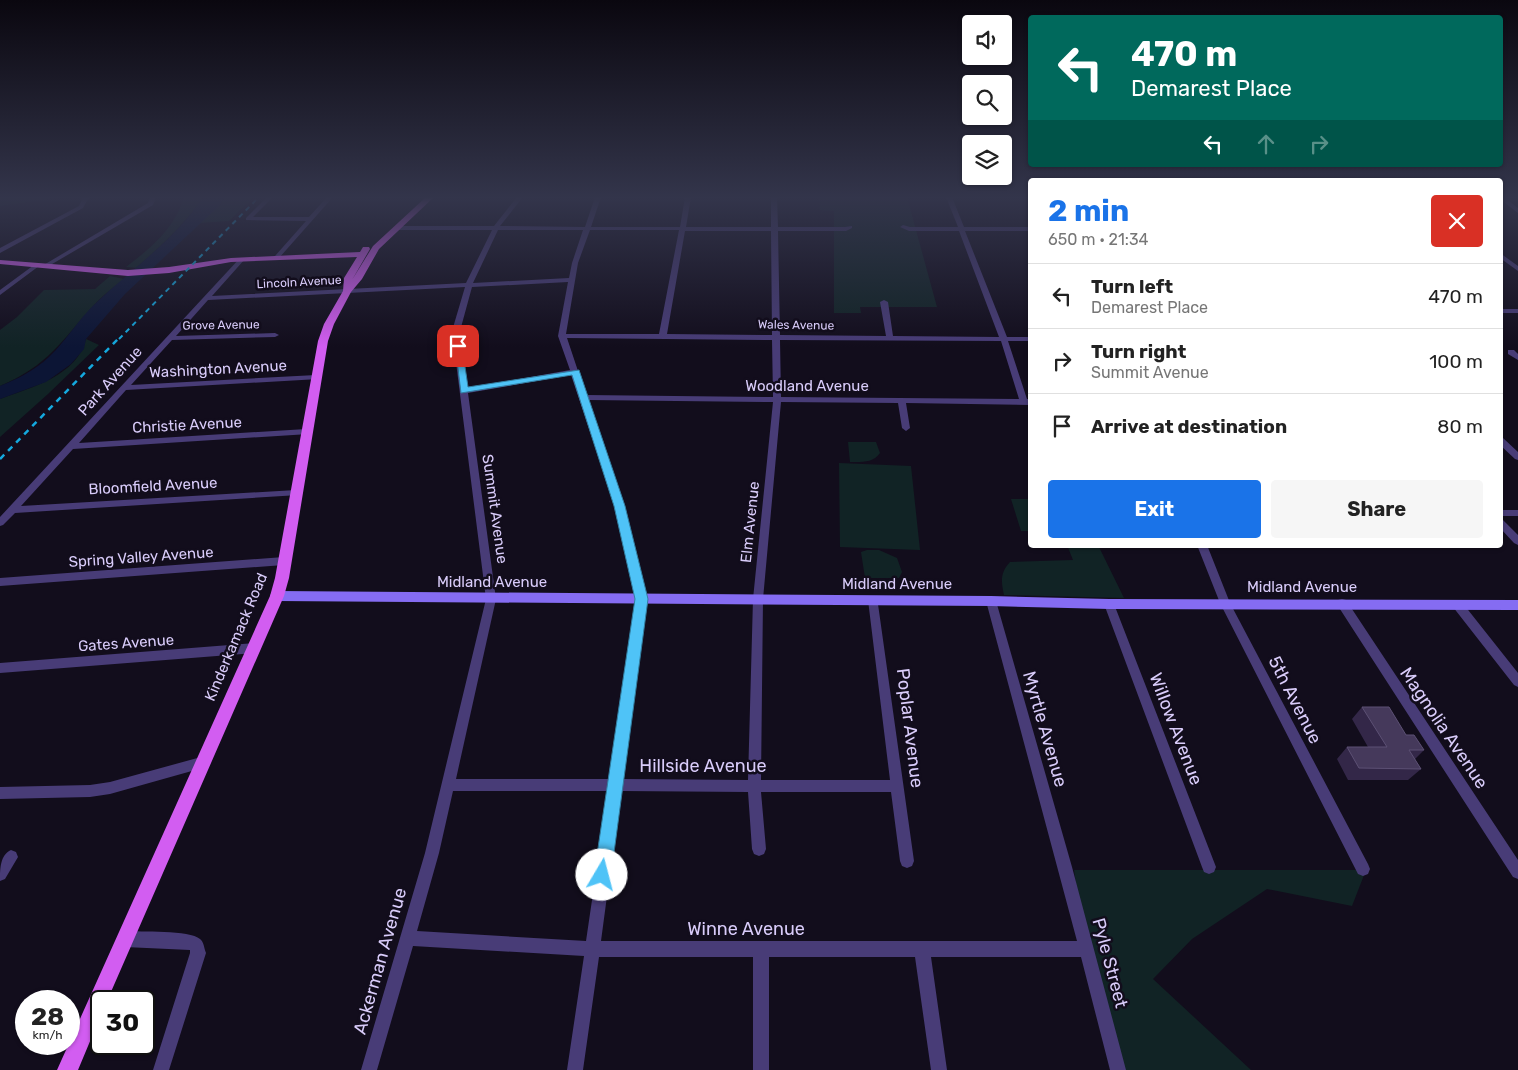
<!DOCTYPE html>
<meta charset="utf-8">
<style>
body{margin:0;font-family:Rubik,sans-serif;background:#f6f6f6;color:#222;height:100vh;display:flex;flex-direction:column;font-size:19px;white-space:nowrap}
*{box-sizing:border-box;margin:0}
p{font-size:16px;color:#767676}
.icon{flex:none;width:28px;height:28px;fill:none;stroke:currentColor;stroke-width:2;stroke-linecap:round;stroke-linejoin:round}
.map{position:relative;flex:1;overflow:hidden}
.panel{position:absolute;left:1028px;top:178px;width:475px;height:370px;display:flex;flex-direction:column;background:#fff;border-radius:5px;box-shadow:0 1px 4px #0004}
.panel>*{flex:none}
.top-card{position:absolute;left:1028px;top:15px;width:475px;height:152px;border-radius:5px;box-shadow:0 1px 4px #0004;background:#00695c;color:#fff;overflow:hidden}
.buttons{position:absolute;left:962px;top:15px;display:grid;gap:10px}
.buttons a{display:grid;place-items:center;width:50px;height:50px;border-radius:5px;background:#fff;box-shadow:0 1px 4px #0004;font-size:25px}
.speed{position:absolute;left:15px;top:990px;display:flex;gap:10px;font-size:25px;font-weight:700;text-align:center}
.speed>*{display:grid;place-content:center;width:65px;height:65px;border-radius:50%;background:#fff;box-shadow:0 1px 4px #0004;line-height:1}
.speed small{font-size:12px;font-weight:400}
.speed .limit{border:2px solid #111;border-radius:8px;background:#fff;color:#111}
.pin{position:absolute;display:grid;place-items:center;width:42px;height:42px;color:#fff;margin:-21px;border-radius:10px;box-shadow:0 2px 8px #0006}
.me{position:absolute;width:55px;margin:-28px;rotate:8deg;stroke-linejoin:round;filter:drop-shadow(0 0 4px #0008)}
.turn{display:flex;align-items:center;gap:18px;height:105px;padding:0 20px;font-size:22px}
.turn .icon{width:65px;height:65px;stroke-width:2.5}
.turn b{display:block;font-size:35px;line-height:42px}
.lanes{display:flex;align-items:center;height:48px;padding:0 20px;background:#0003;justify-content:center;gap:25px;direction:ltr}
.lanes .off{opacity:.35}
.round{display:grid;place-items:center;flex:none;width:52px;height:52px;border-radius:5px;background:#f6f6f6}
.head{display:flex;align-items:center;justify-content:space-between;height:85px;padding:0 20px}
h1{font-size:30px;font-weight:700;line-height:38px;color:#1a73e8}
.action{display:flex;gap:10px;margin-top:auto;padding:10px 20px}
.action a{flex:1;height:58px;border-radius:5px;background:#1a73e8;color:#fff;font-size:20px;font-weight:700;line-height:58px;text-align:center}
.action a+a{background:#f6f6f6;color:#222}
ul{padding:0;list-style:none}
li{display:flex;align-items:center;gap:15px;height:65px;padding:0 20px;border-top:1px solid #e0e0e0}
li div{flex:1}
li b{display:block;font-size:19px}
li em{font-style:normal}
.map>svg:first-child{display:block}
.green{fill:#112325}
.water{fill:#0c1535}
.lines{fill:none;stroke-linecap:round;stroke-linejoin:round}
.street{fill:#483c77;fill-rule:evenodd}
.secondary{fill:#856cf2;fill-rule:evenodd}
.primary{fill:#d25df1;fill-rule:evenodd}
.rail-far1{stroke:#14a9df;stroke-width:2;stroke-dasharray:5 4.5;stroke-linecap:butt}
.rail{stroke:#14a9df;stroke-width:2.5;stroke-dasharray:6 5.5;stroke-linecap:butt}
.wall{fill:#332748}
.building{fill:#45395b;stroke:#5c5074}
.route{fill:#4fc3f7;stroke:#337fa1}
.labels{text-anchor:middle;dominant-baseline:central;stroke-width:5;stroke-linejoin:round;paint-order:stroke}
.far-street-label{font-size:12px;fill:#d9ccfa;stroke:#120d1c}
.street-label{font-size:15px;fill:#d9ccfa;stroke:#120d1c}
.near-street-label{font-size:18px;fill:#d9ccfa;stroke:#120d1c}
</style>
<div class="map">
<svg width="1518" height="1070" viewBox="0 0 1518 1070">
<rect width="100%" height="100%" fill="#120d1c"/>
<path class="green" d="M0,197H63L0,206Z
M184,197H203C185,224 161,246 136,268L126,267C151,248 175,228 184,197Z
M225,197H254L229,221L199,223L220,205Z
M819,197H907L937,307H860L861,313H834V211L820,210Z
M110,276L124,279C114,287 103,295 95,304C61,341 49,365 0,386V330L17,317L44,290L95,289Z
M86,339L99,345L48,394L0,437V399C32,387 77,376 86,339Z
M848,442H876L880,453C873,463 862,462 850,462Z
M839,463L911,466L920,550L840,547Z
M1011,499H1028L1030,506V531H1021Z
M1067,545H1098L1124,598L1004,595C1001,581 1000,573 1010,562L1073,560Z
M867,550H879L897,558L902,572L899,578H865L861,552Z
M1074,870H1366L1352,906L1267,889L1192,939L1153,979L1251,1070H1118L1085,949Z"/>
<path class="water" d="M203,197H225L220,205L125,294L86,339L84,349L71,364L46,382L0,399V386C18,379 35,370 49,357C67,340 79,318 97,302C133,268 176,239 203,197Z"/>
<g class="lines">
<path class="street" d="M83,197H89L83,208L0,253V248L79,206Z
M150,197H156L153,205L47,267L42,266L148,203Z
M267,197H273L253,217H309L327,197H333L279,258H275V256L306,221L246,220V218Z
M517,197H523L500,226L585,227L595,197H601L591,227H680L685,197H691L686,227H771V197H777L778,227H845L852,226V228L846,231H778L780,335L886,336L880,302L884,300L888,302L893,336L999,337L959,231H909L900,227L903,225L910,227H958L946,197H952L964,227H1030V231H965L1007,337H1030V341H1008L1027,399H1030V405L906,403L910,428L906,431L902,428L898,403L781,402L763,599L761,780H890L868,600L869,597H877L914,861L912,866L907,868L902,866L900,861L891,792H761L766,849L764,854L759,856L754,854L752,849L748,792L621,791L601,941H1077L986,601L987,598H995L996,601L1072,867L1126,1070H1110L1081,957H931L947,1070H931L915,957H769V1070H753V957H599L583,1070H567L584,956L413,946L377,1070H361L425,853L486,599L452,331L465,287L208,300L176,336L275,333L279,335L275,337L172,340L131,385L316,375L320,377L319,379L126,390L79,443L306,429L310,432L309,434L73,449L21,506L296,490L299,491L301,493L299,495L15,513L3,525L0,526V517L240,258L245,259L212,296L466,283L492,230H397L394,228L397,226H494ZM498,230H583L572,263L569,278L473,283ZM590,230H679L659,334H566L578,263ZM685,231H771L772,335L667,334ZM568,282L558,336L570,370L468,388L460,331L472,287ZM567,338L772,340L773,397L586,395ZM780,340L1001,341L1019,399L781,397ZM571,375L615,506L637,599L610,779H456L496,599L468,393ZM588,400L773,402L753,599L748,780L623,779L647,599L625,506ZM453,791H608L586,941L417,931L439,853Z
M1500,197H1504L1518,208V213L1500,199Z
M1500,253L1518,266V271L1500,258Z
M34,265L39,266L0,295V290Z
M1500,309H1518V313H1500Z
M1508,350H1514L1518,354V360L1508,354Z
M1500,437L1503,438L1518,452V460L1515,459L1500,445Z
M1500,510H1518V516H1500Z
M1500,519L1503,520L1518,535V545L1514,543L1500,528Z
M1197,545H1207L1230,603L1368,864L1370,869L1368,874L1363,876L1358,874L1220,603Z
M284,557L289,561L284,565L0,586V578Z
M1342,599L1346,600L1518,860V879L1513,877L1338,606L1337,603L1338,600Z
M1109,600L1113,601L1114,604L1216,867L1214,872L1209,874L1204,872L1202,867L1104,604L1105,601Z
M1457,600L1461,601L1518,673V687L1514,685L1453,607L1452,604L1453,601Z
M255,643L259,645L261,648L259,651L255,653L0,673V663Z
M201,757L206,759L207,763L206,767L110,794L90,797L0,799V787L90,785L110,782Z
M11,850L16,852L18,857L5,879L0,881C0,869 0,855 11,850Z
M125,931C140,932 190,930 200,939C204,942 204,948 206,953L169,1070H153L190,953V950L125,947L120,944L117,939L120,934Z"/>
<path class="secondary" d="M277,591L991,596L1109,599L1518,600V610L1109,609L991,606L277,601L272,600L270,596L272,592Z"/>
<path class="primary" d="M426,197H434L379,249L362,279L351,292L334,324L328,341L289,578L284,596L107,1001H101V1015L78,1070H57L270,596L275,578L318,341L324,324L343,291L344,278L357,257L231,262L169,273L128,276L0,264V260L128,270L169,267L231,258L360,252L363,247H369L370,249L352,280L373,246Z"/>
<path class="rail-far1" d="M119,339L259,197"/>
<path class="rail" d="M0,459L120,337"/>
</g>
<path class="wall" d="M1362,707L1406,735L1424,750L1415,759L1421,769L1408,780H1348L1337,759L1347,747H1368L1352,719Z"/>
<path class="building" d="M1362,707H1389L1406,735H1414L1424,750H1409L1421,769L1359,768L1347,747H1387Z"/>
<linearGradient id="sky" x2="0" y2="1"><stop stop-color="#0a070f"/><stop offset="0.57" stop-color="#33354b"/><stop offset="1" stop-color="#33354b" stop-opacity="0"/></linearGradient>
<rect width="1518" height="347" fill="url(#sky)"/>
<path class="route" d="M455,344L462,346L468,387L579,370L625,506L648,599L611,875L608,880L602,883L597,880L594,875L635,599L614,506L572,375L461,393Z"/>
<g class="labels">
<g class="far-street-label">
<text transform="translate(299 282) rotate(-3)">Lincoln Avenue</text>
<text transform="translate(221 325) rotate(-1)">Grove Avenue</text>
<text transform="translate(796 325) rotate(1)">Wales Avenue</text>
</g>
<g class="street-label">
<text transform="translate(218 369) rotate(-3)">Washington Avenue</text>
<text transform="translate(110 381) rotate(-48)">Park Avenue</text>
<text x="807" y="386">Woodland Avenue</text>
<text transform="translate(187 425) rotate(-3)">Christie Avenue</text>
<text transform="translate(153 486) rotate(-3)">Bloomfield Avenue</text>
<text transform="translate(495 509) rotate(82)">Summit Avenue</text>
<text transform="translate(750 522) rotate(-84)">Elm Avenue</text>
<text transform="translate(141 557) rotate(-4)">Spring Valley Avenue</text>
<text x="492" y="582">Midland Avenue</text>
<text x="897" y="584">Midland Avenue</text>
<text x="1302" y="587">Midland Avenue</text>
<text transform="translate(236 637) rotate(-67)">Kinderkamack Road</text>
<text transform="translate(126 643) rotate(-4)">Gates Avenue</text>
</g>
<g class="near-street-label">
<text transform="translate(1295 700) rotate(63)">5th Avenue</text>
<text transform="translate(910 728) rotate(83)">Poplar Avenue</text>
<text transform="translate(1444 728) rotate(56)">Magnolia Avenue</text>
<text transform="translate(1045 729) rotate(74)">Myrtle Avenue</text>
<text transform="translate(1176 729) rotate(69)">Willow Avenue</text>
<text x="703" y="766">Hillside Avenue</text>
<text x="746" y="929">Winne Avenue</text>
<text transform="translate(380 961) rotate(-74)">Ackerman Avenue</text>
<text transform="translate(1110 963) rotate(75)">Pyle Street</text>
</g>
</g>
</svg>
<div class="buttons">
<a><svg class="icon" aria-label="sound" viewBox="0 0 24 24"><path d="M4 9h4l5-4v14l-5-4H4zM17 9q2 3 0 6"/></svg></a>
<a><svg class="icon" aria-label="search" viewBox="0 0 24 24"><circle cx="10" cy="10" r="6"/><path d="M15 15l6 6"/></svg></a>
<a><svg class="icon" aria-label="layers" viewBox="0 0 24 24"><path d="M12 4l9 5-9 5-9-5zM3 14l9 5 9-5"/></svg></a>
</div>
<div class="speed"><div>28<small>km/h</small></div><div class="limit">30</div></div>
<div class="pin" style="left:458px;top:346px;background:#d93025"><svg class="icon" aria-label="arrive" viewBox="0 0 24 24"><path d="M6 21V4h12l-3 4 3 4H6"/></svg></div>
<svg class="me" style="left:602px;top:875px" viewBox="-20 -20 40 40"><circle r="19" fill="#fff"/><path d="M0-13L10 11 0 6-10 11z" fill="#4fc3f7"/></svg>
<div class="top-card">
<div class="turn"><svg class="icon" aria-label="left" viewBox="0 0 24 24"><path d="M17 20v-9H6M10 6l-5 5 5 5"/></svg><div><b>470 m</b>Demarest Place</div></div>
<div class="lanes"><svg class="icon" aria-label="left" viewBox="0 0 24 24"><path d="M17 20v-9H6M10 6l-5 5 5 5"/></svg><svg class="icon off" aria-label="ahead" viewBox="0 0 24 24"><path d="M12 20V5M6 11l6-6 6 6"/></svg><svg class="icon off" aria-label="right" viewBox="0 0 24 24"><path d="M7 20v-9h11M14 6l5 5-5 5"/></svg></div>
</div>
<section class="panel">
<div class="head"><div><h1>2 min</h1><p>650 m · 21:34</p></div><a class="round" style="background:#d93025;color:#fff"><svg class="icon" aria-label="close" viewBox="0 0 24 24"><path d="M6 6l12 12M18 6L6 18"/></svg></a></div>
<ul>
<li><svg class="icon" aria-label="left" viewBox="0 0 24 24"><path d="M17 20v-9H6M10 6l-5 5 5 5"/></svg><div><b>Turn left</b><p>Demarest Place</p></div><em>470 m</em></li>
<li><svg class="icon" aria-label="right" viewBox="0 0 24 24"><path d="M7 20v-9h11M14 6l5 5-5 5"/></svg><div><b>Turn right</b><p>Summit Avenue</p></div><em>100 m</em></li>
<li><svg class="icon" aria-label="arrive" viewBox="0 0 24 24"><path d="M6 21V4h12l-3 4 3 4H6"/></svg><div><b>Arrive at destination</b></div><em>80 m</em></li>
</ul>
<div class="action"><a>Exit</a><a>Share</a></div>
</section>
</div>
